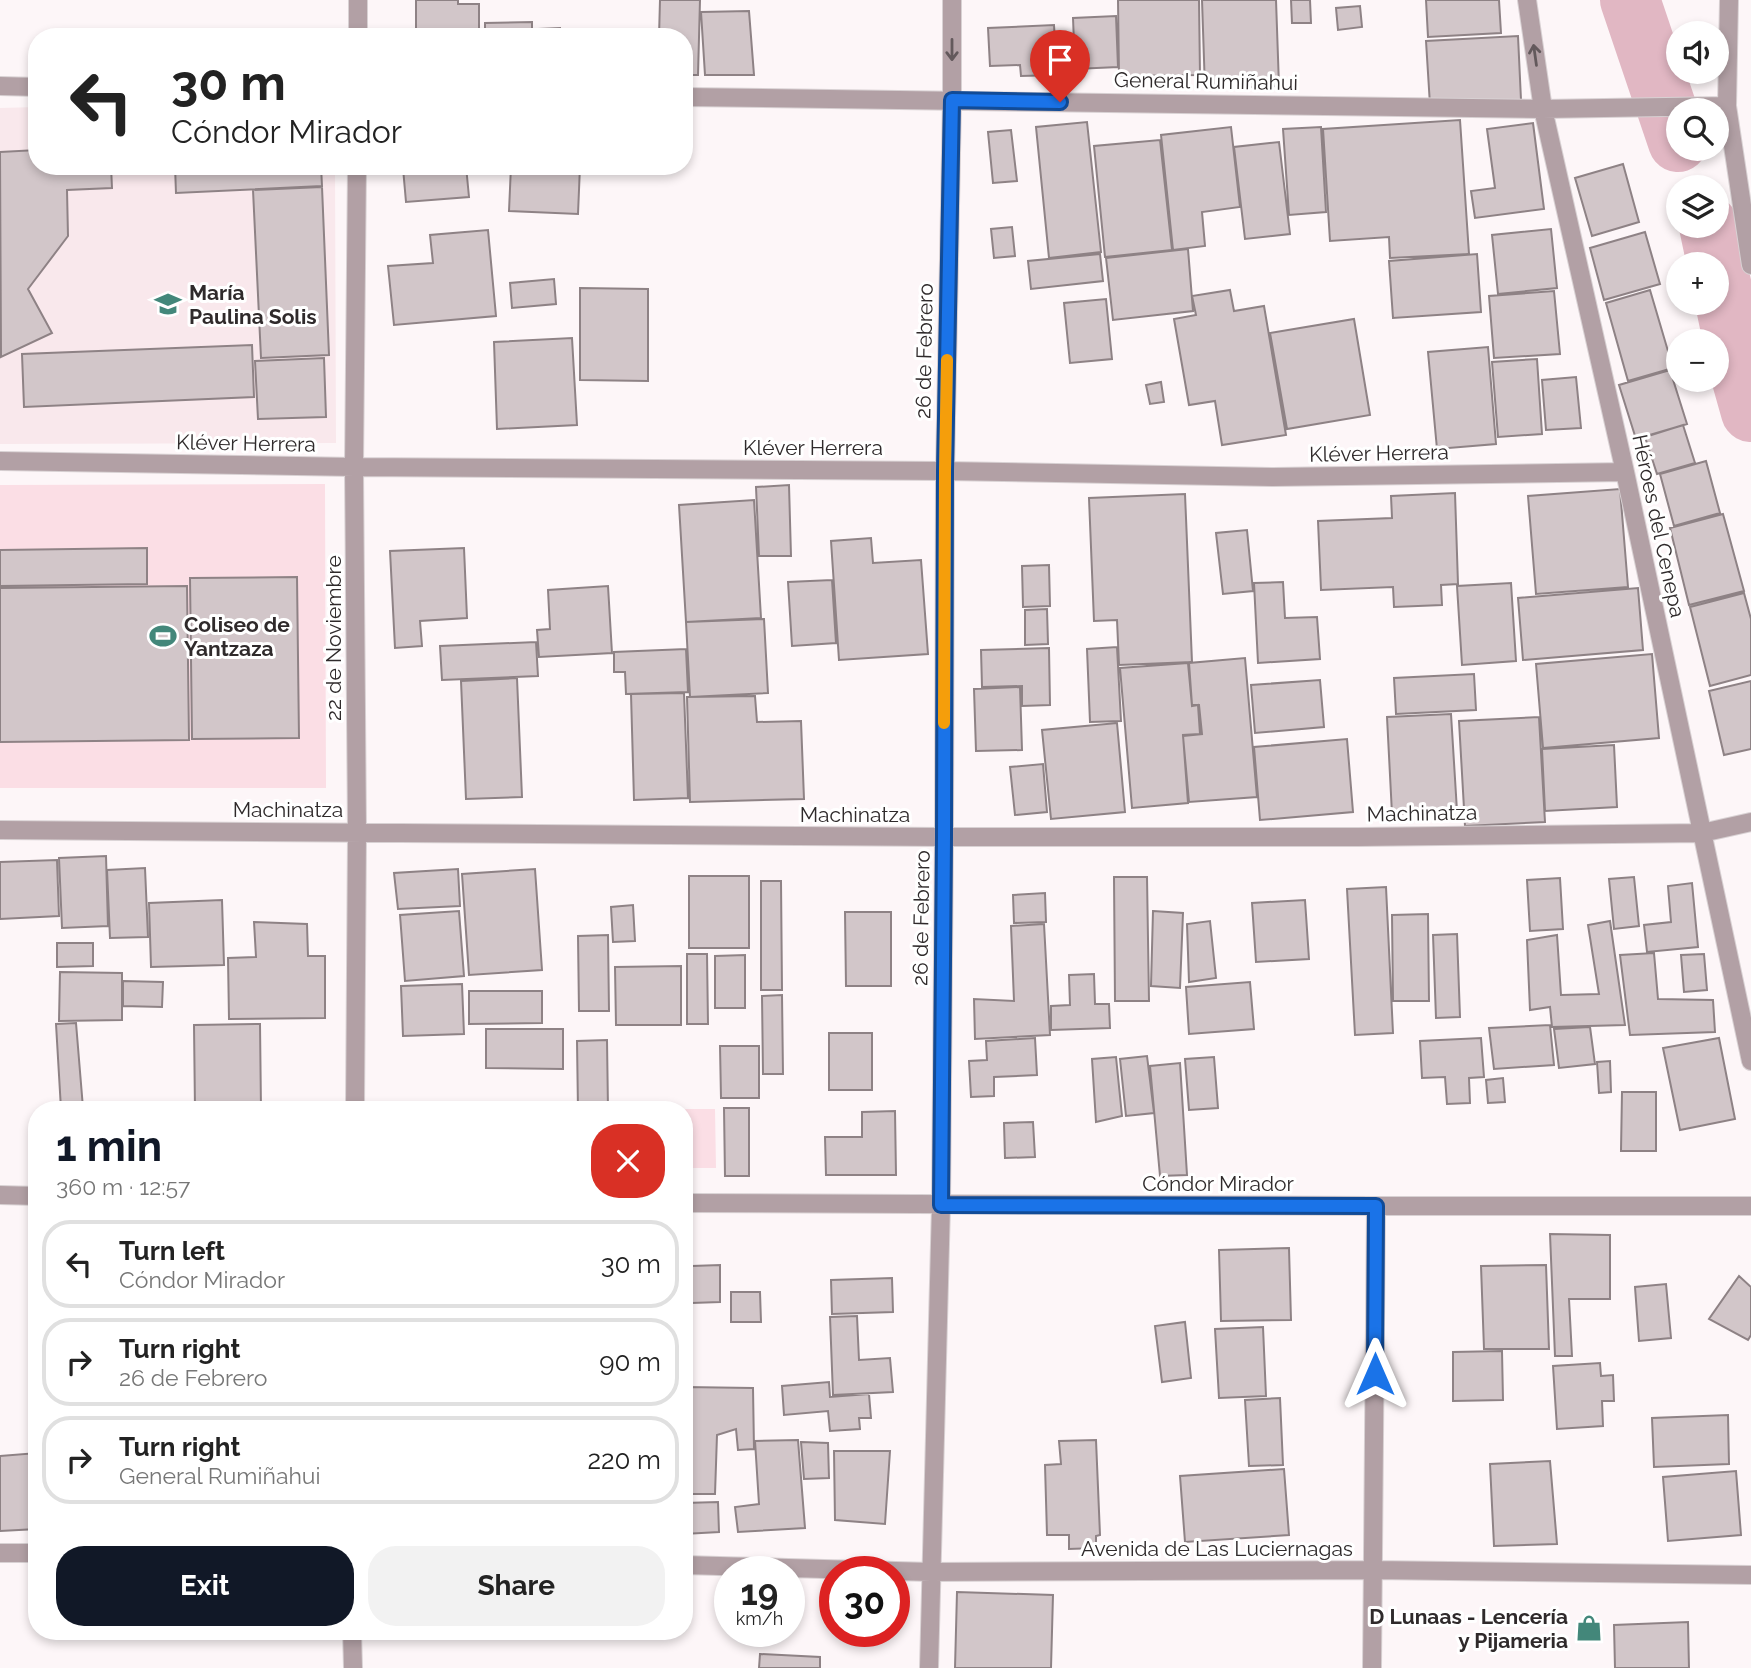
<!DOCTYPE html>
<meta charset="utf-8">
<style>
body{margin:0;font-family:Raleway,sans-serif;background:#f2f2f2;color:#222;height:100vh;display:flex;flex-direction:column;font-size:26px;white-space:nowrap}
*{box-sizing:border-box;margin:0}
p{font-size:23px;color:#767676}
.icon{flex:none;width:38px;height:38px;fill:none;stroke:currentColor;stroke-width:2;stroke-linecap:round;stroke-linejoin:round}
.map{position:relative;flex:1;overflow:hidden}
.side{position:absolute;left:28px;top:1101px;width:665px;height:539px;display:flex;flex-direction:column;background:#fff;border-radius:28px;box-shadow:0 4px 10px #0003}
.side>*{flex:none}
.guide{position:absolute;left:28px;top:28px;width:665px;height:147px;border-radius:28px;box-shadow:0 4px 10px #0003;background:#fff;color:#222;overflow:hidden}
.fabs{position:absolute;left:1666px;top:21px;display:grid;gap:14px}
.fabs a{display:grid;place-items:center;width:63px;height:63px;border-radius:50%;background:#fff;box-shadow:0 4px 10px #0003;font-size:35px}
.speed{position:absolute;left:714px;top:1556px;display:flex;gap:14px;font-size:35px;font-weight:700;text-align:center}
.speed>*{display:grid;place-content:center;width:91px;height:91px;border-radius:50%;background:#fff;box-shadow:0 4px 10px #0003;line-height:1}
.speed small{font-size:18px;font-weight:400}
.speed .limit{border:10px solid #d22;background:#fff;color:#111}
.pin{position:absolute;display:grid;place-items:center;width:60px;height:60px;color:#fff;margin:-72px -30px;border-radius:50% 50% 50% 0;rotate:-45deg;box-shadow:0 0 7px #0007}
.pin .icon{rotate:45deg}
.me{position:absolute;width:77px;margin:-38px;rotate:0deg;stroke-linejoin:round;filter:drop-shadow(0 0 5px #0008)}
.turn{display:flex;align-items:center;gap:24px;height:147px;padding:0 28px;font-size:32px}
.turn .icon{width:91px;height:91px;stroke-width:2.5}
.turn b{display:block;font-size:49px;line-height:60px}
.round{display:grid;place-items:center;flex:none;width:74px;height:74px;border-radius:28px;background:#f2f2f2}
.overview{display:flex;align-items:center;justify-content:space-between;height:119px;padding:0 28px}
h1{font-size:42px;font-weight:700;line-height:52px;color:#111827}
.button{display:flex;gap:14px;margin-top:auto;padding:14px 28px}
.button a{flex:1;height:80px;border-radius:28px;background:#111827;color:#fff;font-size:28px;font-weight:700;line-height:80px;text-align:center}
.button a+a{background:#f2f2f2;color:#222}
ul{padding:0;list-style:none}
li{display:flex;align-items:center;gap:21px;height:88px;margin:0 14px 10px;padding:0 14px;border:4px solid #e0e0e0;border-radius:28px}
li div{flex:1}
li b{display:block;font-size:26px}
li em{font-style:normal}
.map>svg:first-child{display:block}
.built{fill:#f9e8ec}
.garden{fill:#fbdee5}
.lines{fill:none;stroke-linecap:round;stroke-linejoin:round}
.river{stroke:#e1b7c3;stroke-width:60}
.building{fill:#d2c6c9;stroke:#8e8285;stroke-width:2}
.minor-casing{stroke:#d8d1d3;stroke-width:20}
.minor{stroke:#b2a0a5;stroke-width:18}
.oneway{stroke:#63595c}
.route-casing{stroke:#114b97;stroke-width:18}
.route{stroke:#1a73e8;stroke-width:12}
.slow{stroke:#f59e0b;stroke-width:12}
.labels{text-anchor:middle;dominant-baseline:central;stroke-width:6;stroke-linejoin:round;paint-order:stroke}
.street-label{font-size:21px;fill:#2f2a2b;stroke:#fff}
.poi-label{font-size:21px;font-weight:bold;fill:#2f2a2b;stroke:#fff;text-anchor:start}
</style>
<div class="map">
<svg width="1751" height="1668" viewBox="0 0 1751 1668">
<rect width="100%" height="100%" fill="#fdf6f8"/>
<path class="built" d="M37,107V166H335L336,443L0,444V108Z"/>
<path class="garden" d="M325,484L326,788H0V485Z
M615,1109H715L716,1168H684V1110Z"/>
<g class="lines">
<path class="river" d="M1630,0L1678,142
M1709,226L1740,373L1751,412"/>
</g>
<path class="building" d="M416,0H458V4H479V37H416Z
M660,0H700L698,75H684V37H659Z
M1118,0H1199L1200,75L1119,76Z
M1202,0H1276L1279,86L1205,89Z
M1291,0H1310L1311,23H1292Z
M1426,0H1499L1501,33L1428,37Z
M1360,6L1362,27L1338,30L1336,8Z
M749,11L754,75H705L701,12Z
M1116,16L1118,67L1075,69L1073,18Z
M532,22V37H485V23Z
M1054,25L1057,75L1021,76L1020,65L990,66L988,28Z
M560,28V37H540L539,29Z
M1518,36L1521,100L1430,105L1426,41Z
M1460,120L1469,254L1390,258L1389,237L1330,241L1323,129Z
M1087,122L1101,252L1049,258L1036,127Z
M1533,123L1544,209L1475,218L1471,191L1495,188L1487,129Z
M1231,127L1240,207L1202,212L1205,246L1173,250L1161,135Z
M1321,127L1326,212L1289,215L1283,129Z
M1011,130L1017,181L993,183L988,132Z
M1160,140L1172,250L1105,257L1094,146Z
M1279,142L1290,234L1245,239L1234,147Z
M37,150V166H111L112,188L67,190L68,236L28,289L52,333L1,357L0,152Z
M1623,164L1639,222L1592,236L1575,178Z
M175,166H321L322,186L176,193Z
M419,166H466L469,197L406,202L403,168Z
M511,166H580L578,214L509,211Z
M322,187L329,355L261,358L253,190Z
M1012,227L1015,256L994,258L991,229Z
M1551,229L1557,288L1498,294L1492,235Z
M488,230L496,316L394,325L388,266L433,263L430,235Z
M1645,232L1660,284L1604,300L1590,248Z
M1188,249L1193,311L1113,320L1106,258Z
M1100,254L1103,281L1031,289L1028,261Z
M1477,254L1481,312L1393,318L1389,261Z
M554,279L556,304L512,308L510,283Z
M580,288L648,289V381L580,380Z
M1230,290L1234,311L1264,306L1286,435L1222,445L1215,401L1189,405L1174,319L1196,315L1192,296Z
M1650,290L1673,368L1628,381L1606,303Z
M1554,291L1560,354L1494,358L1489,296Z
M1106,299L1112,359L1070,363L1064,303Z
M1354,319L1370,415L1287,429L1270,333Z
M572,338L577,425L497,429L494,342Z
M252,345L254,397L24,407L22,354Z
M1488,347L1496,444L1437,449L1428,352Z
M324,358L326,417L258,419L255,361Z
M1537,359L1542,434L1498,437L1492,362Z
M1670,370L1687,424L1636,439L1619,385Z
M1576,377L1581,428L1546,430L1542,380Z
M1161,382L1164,402L1150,404L1146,385Z
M1683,425L1695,463L1657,474L1645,437Z
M1706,461L1720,513L1674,526L1660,474Z
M789,485L791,556H759L756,487Z
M1620,489L1628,587L1536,594L1528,496Z
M1455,493L1458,584L1441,585L1442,605L1394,607L1393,587L1321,590L1318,521L1392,518L1391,496Z
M1185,494L1192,662L1119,665L1117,620L1094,621L1089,498Z
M754,500L761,618L686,622L679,505Z
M1723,514L1744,591L1689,605L1670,528Z
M1247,530L1253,591L1223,594L1216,533Z
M871,538L873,563L921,560L928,654L839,660L831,541Z
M147,548V584L0,586V550Z
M464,548L467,618L420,621L422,646L395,648L390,551Z
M1049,565L1050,606L1023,607L1022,566Z
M297,577L299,738L192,739L190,578Z
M832,580L836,643L792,646L788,582Z
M1283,582L1285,618L1317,617L1320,659L1258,663L1254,583Z
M1511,583L1516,661L1462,665L1457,586Z
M187,586L189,740L0,742V588Z
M608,586L612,653L539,657L537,630L550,629L548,590Z
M1638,588L1643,650L1523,660L1518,598Z
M1744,593L1751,619V675L1710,686L1690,607Z
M1047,609L1048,644L1025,645V610Z
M764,619L768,693L690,697L686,622Z
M536,642L538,676L442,680L440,646Z
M1117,647L1121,721L1090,722L1087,649Z
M1049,648L1050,705L1022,706V686L982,687L981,650Z
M686,649L688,692L626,694L625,672H614V652Z
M1652,654L1659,738L1543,748L1536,664Z
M1245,658L1257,797L1189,802L1183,736L1202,734L1199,705H1192L1189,663Z
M1188,663L1192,706L1198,705L1200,734L1183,735L1188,803L1132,808L1120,668Z
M1474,674L1476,710L1396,714L1394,678Z
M517,678L522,797L466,799L461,681Z
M1320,680L1324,727L1255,733L1251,685Z
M1751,681V749L1724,755L1709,691Z
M1020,687L1022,750L976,751L974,689Z
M684,693L688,798L634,800L631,694Z
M755,696L757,722L801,721L804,799L690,802L687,697Z
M1451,714L1457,811L1392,814L1387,717Z
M1539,717L1545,822L1465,826L1459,721Z
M1117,723L1125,812L1051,819L1042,730Z
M1347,739L1353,812L1260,820L1254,747Z
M1614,745L1617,807L1545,811L1542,749Z
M1043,764L1047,812L1015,815L1010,767Z
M106,856L108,926L62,928L59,858Z
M57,860L59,916L0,919V862Z
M145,868L148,937L110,938L107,870Z
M458,869L460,906L398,909L394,873Z
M535,869L542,970L469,975L462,874Z
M689,876H749V948H689Z
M1114,877H1147L1149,1001H1115Z
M1634,877L1639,926L1614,929L1609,879Z
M1560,878L1563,929L1530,931L1527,880Z
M761,881H781L782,990H761Z
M1692,883L1698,947L1647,952L1644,925L1671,922L1668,886Z
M1386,887L1393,1033L1355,1035L1347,889Z
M1045,893L1046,922L1014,923L1013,895Z
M222,900L224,965L151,967L149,903Z
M1305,900L1309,959L1256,962L1252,903Z
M633,905L635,941L613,942L611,907Z
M459,911L464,976L405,981L400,915Z
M1153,911L1183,913L1180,988L1151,986Z
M845,912H891V986H846Z
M1428,914L1429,1001H1393L1392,915Z
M1210,921L1216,978L1189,982L1187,924Z
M1610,921L1625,1025L1552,1027L1550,1007L1530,1010L1527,940L1557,935L1561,995L1599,994L1588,925Z
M254,922L307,924L308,956H325V1018L229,1019L228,958L256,957Z
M1044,924L1050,1035L975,1039L974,999L1014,1001L1011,926Z
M1457,934L1460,1017L1436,1018L1433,935Z
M608,935L609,1011H579L578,936Z
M57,943H93V966L57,967Z
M1654,953L1658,999L1713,1000L1715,1032L1630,1035L1620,955Z
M687,954H707L708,1024H687Z
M1704,954L1707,990L1684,992L1681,955Z
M745,955V1008H715V956Z
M681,966V1025H616L615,967Z
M60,972L122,973V1020L59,1021Z
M1094,974L1095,1004H1109L1110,1028L1051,1030V1006L1070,1005L1069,975Z
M123,981L163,982L162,1007L123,1006Z
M1250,982L1254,1029L1189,1034L1186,987Z
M462,984L464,1034L403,1036L401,986Z
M469,991H542V1023L469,1024Z
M782,995L783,1074H763L762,996Z
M76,1023L83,1108L61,1109L56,1024Z
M260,1024L261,1110H195L194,1025Z
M1550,1025L1554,1065L1494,1069L1489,1028Z
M1590,1027L1595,1064L1559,1068L1554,1029Z
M486,1029H563V1069L486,1068Z
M829,1033H872V1090H829Z
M1035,1038L1037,1075L994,1077V1096L971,1097L969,1061L987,1060L986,1041Z
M1481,1038L1484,1077L1469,1078L1470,1103L1447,1104L1445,1077L1422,1078L1420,1041Z
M1719,1038L1735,1119L1680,1130L1663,1048Z
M607,1040L608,1110H578L577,1041Z
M720,1046H759V1098H721Z
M1147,1056L1154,1113L1126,1116L1120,1059Z
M1116,1057L1122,1116L1096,1122L1092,1059Z
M1214,1057L1218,1108L1189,1110L1185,1059Z
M1610,1061L1611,1092L1599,1093L1597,1062Z
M1180,1063L1187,1175L1160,1176L1150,1066Z
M1503,1078L1505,1102L1488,1103L1486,1080Z
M1622,1092H1656V1151H1621Z
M724,1108H749V1176H725Z
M895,1111L896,1175H826L825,1137H862V1112Z
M1033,1122L1035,1157L1005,1158L1004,1123Z
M1550,1234L1610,1235V1299H1569L1572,1356H1555Z
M1289,1248L1291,1320L1221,1321L1219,1250Z
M720,1265V1302L692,1303V1266Z
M1546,1265L1549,1349H1484L1481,1266Z
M1739,1276L1751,1287V1335L1748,1340L1709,1319Z
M892,1278L893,1312L832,1314L831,1280Z
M1666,1284L1671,1338L1639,1341L1635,1287Z
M731,1292H760L761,1322H731Z
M857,1316L859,1360L890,1358L893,1392L833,1395L830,1317Z
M1185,1322L1191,1378L1162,1382L1155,1326Z
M1263,1327L1266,1396L1219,1398L1215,1329Z
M1502,1351L1503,1400L1453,1401V1352Z
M1600,1363L1601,1376L1613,1375L1614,1401H1602L1603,1426L1557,1429L1553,1366Z
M829,1382L830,1397L869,1394L871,1418H859L860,1429L830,1431L828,1411L784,1415L782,1386Z
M684,1387L753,1388L754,1449L738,1450L736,1429L717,1435L715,1494H684Z
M1280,1398L1283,1465L1249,1466L1245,1400Z
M1728,1415L1729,1464L1654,1467L1652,1418Z
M798,1440L805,1528L738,1532L735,1507L759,1504L755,1441Z
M1096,1440L1100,1535L1096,1536V1548L1069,1549V1535H1047L1045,1465L1061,1464L1059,1441Z
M801,1442L828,1443L829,1478L804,1479Z
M834,1451H890L885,1524L835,1520Z
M37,1453V1529L0,1531V1456Z
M1550,1461L1557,1544L1494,1546L1490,1464Z
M1284,1469L1289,1535L1185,1542L1180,1476Z
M1736,1471L1741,1535L1668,1541L1663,1477Z
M718,1502L719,1532L684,1534V1503Z
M957,1592L1053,1595L1051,1668H955Z
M1688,1622L1689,1668H1615L1614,1625Z
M760,1654L820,1657V1668H759Z"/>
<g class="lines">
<g class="minor-casing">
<path id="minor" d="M1527,0L1543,109L1625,472L1751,1061
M1729,0L1727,106L1751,265
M358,37V0
M0,86L37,87
M684,97L1543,109L1727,106
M0,461L354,467L945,471L1273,477L1625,472
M0,830L944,837H1358L1702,833L1751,822
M355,1110L357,832L354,467L357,166
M0,1195L37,1196
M684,1203L1376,1206H1751
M0,1553H37
M684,1565L931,1572L1373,1570L1751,1575
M352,1631L353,1668
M929,1668L941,1205L944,837L945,471L952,100V0
M1372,1668L1376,1206"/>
</g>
<use href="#minor" class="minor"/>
</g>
<defs><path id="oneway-shaft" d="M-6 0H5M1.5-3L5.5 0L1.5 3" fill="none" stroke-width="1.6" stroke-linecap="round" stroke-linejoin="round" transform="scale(1.75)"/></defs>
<g class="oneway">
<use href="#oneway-shaft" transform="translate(952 50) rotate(90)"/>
<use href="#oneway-shaft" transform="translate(1535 55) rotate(-98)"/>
</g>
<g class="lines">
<g class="route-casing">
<path id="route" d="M1060,102L952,100L945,471L944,837L941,1205L1376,1206L1375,1374"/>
</g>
<use href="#route" class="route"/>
<path class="slow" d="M944,723L945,471L947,360"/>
</g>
<defs>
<g id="school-bare" transform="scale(2.1)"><path d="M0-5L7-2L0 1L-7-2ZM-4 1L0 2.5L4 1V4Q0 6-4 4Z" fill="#43877a" stroke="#fff" stroke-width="2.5" paint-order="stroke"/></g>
<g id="stadium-bare" transform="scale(2.1)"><path d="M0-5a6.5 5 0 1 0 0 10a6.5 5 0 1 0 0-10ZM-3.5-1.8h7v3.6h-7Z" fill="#43877a" stroke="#fff" stroke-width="2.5" paint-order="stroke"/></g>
<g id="shop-bare" transform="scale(2.1)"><path d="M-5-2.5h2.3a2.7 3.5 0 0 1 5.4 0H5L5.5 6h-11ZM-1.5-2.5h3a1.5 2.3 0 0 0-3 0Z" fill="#43877a" stroke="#fff" stroke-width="2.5" paint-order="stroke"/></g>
</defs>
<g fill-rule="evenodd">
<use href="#school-bare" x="168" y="304"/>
<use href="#stadium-bare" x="163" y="636"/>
<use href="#shop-bare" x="1589" y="1628"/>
</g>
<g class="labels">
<g class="street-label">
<text transform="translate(1206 81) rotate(1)">General Rumiñahui</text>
<text transform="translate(924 351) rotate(-89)">26 de Febrero</text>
<text transform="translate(246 443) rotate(1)">Kléver Herrera</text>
<text x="813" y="447">Kléver Herrera</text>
<text transform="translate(1379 453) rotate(-1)">Kléver Herrera</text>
<text transform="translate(1659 526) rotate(78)">Héroes del Cenepa</text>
<text transform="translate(333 638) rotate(-90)">22 de Noviembre</text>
<text x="288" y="809">Machinatza</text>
<text transform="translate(1422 813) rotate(-1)">Machinatza</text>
<text x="855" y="814">Machinatza</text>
<text transform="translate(921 918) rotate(-89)">26 de Febrero</text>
<text x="1218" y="1183">Cóndor Mirador</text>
<text x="1217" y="1548">Avenida de Las Luciernagas</text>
</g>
<g class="poi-label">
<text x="189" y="292">María<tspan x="189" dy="24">Paulina Solis</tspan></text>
<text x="184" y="624">Coliseo de<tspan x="184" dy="24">Yantzaza</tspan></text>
<text x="1568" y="1616" text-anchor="end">D Lunaas - Lencería<tspan x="1568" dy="24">y Pijameria</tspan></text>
</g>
</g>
</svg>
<div class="fabs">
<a><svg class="icon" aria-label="sound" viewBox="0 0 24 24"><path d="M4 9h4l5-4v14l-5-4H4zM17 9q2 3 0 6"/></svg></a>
<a><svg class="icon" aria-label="search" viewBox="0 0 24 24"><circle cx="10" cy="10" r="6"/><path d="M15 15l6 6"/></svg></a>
<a><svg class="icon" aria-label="layers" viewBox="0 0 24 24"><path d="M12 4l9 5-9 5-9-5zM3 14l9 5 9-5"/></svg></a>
<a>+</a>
<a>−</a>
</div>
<div class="speed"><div>19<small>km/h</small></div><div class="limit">30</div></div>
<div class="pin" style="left:1060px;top:102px;background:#d93025"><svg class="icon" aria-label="arrive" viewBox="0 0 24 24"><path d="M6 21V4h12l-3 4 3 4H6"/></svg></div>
<svg class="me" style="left:1375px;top:1374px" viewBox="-20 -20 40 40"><path d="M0-17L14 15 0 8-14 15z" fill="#1a73e8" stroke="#fff" stroke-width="4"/></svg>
<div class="guide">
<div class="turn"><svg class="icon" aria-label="left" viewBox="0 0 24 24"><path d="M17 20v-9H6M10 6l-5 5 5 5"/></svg><div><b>30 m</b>Cóndor Mirador</div></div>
</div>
<section class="side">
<div class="overview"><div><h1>1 min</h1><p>360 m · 12:57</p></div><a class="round" style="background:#d93025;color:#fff"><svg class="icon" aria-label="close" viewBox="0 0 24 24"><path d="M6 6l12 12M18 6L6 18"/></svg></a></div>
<ul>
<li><svg class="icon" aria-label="left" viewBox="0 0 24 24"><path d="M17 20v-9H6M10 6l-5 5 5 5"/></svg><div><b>Turn left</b><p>Cóndor Mirador</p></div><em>30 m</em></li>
<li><svg class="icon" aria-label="right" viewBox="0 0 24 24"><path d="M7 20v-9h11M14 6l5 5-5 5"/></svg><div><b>Turn right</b><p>26 de Febrero</p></div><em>90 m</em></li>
<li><svg class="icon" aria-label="right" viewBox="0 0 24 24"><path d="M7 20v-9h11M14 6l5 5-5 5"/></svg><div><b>Turn right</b><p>General Rumiñahui</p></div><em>220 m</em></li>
</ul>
<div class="button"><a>Exit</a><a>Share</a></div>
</section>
</div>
